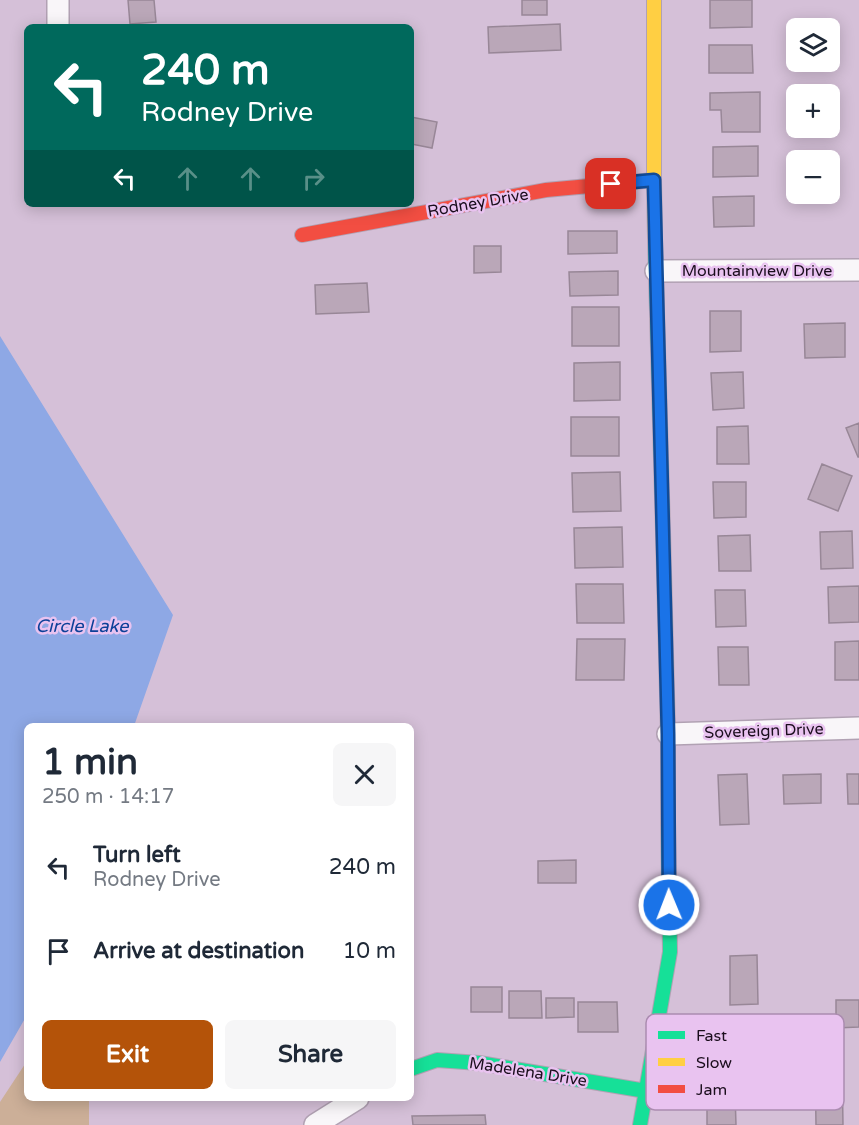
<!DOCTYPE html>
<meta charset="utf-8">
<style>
body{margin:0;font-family:"Varela Round",sans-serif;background:#f6f6f7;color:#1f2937;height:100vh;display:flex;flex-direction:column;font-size:22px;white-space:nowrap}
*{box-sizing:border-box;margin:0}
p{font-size:20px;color:#747a83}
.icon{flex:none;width:33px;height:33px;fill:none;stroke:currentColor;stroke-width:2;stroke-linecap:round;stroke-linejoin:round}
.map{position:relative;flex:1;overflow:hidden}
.details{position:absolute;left:24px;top:723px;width:390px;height:378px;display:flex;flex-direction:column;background:#fff;border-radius:9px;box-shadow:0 3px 15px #0003}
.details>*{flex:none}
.guide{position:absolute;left:24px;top:24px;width:390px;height:183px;border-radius:9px;box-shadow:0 3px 15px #0003;background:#00695c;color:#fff;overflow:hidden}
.fabs{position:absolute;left:786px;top:18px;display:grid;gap:12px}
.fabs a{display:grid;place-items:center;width:54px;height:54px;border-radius:9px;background:#fff;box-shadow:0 3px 15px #0003;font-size:30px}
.pin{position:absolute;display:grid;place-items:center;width:51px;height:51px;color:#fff;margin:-26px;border-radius:12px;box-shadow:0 3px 9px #0006}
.me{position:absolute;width:66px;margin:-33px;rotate:359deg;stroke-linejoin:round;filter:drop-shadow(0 0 4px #0008)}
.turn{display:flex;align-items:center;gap:21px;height:126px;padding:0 18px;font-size:27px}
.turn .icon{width:78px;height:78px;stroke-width:2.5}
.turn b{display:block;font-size:42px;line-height:51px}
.lanes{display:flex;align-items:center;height:57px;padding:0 18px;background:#0003;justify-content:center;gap:30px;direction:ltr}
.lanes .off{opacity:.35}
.round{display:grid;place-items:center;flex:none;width:63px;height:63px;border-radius:9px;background:#f6f6f7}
.head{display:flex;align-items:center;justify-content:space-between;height:102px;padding:0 18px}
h1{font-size:36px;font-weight:700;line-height:45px}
.action{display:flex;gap:12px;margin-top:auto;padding:12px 18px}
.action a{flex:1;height:69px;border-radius:9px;background:#b45309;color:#fff;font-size:24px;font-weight:700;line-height:69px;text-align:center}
.action a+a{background:#f6f6f7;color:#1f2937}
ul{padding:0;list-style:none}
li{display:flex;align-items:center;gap:18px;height:84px;padding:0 18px}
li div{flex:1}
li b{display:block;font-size:22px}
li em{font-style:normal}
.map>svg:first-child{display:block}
.green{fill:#ccaf98}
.water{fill:#8ea8e5}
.building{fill:#baa7b8;stroke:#988797;stroke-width:1.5}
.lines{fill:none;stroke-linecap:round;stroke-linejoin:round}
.street-casing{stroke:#b1a1b3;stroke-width:24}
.fast-casing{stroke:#b1a1b3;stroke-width:16}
.slow-casing{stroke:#b1a1b3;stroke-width:16}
.jam-casing{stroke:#b1a1b3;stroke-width:16}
.street{stroke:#f9f6f9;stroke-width:21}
.fast{stroke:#16e098;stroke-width:14}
.slow{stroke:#ffcf43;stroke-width:14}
.jam{stroke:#f24e42;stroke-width:14}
.route-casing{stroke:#114b97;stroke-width:15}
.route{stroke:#1a73e8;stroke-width:10}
.labels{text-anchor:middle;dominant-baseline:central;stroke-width:5;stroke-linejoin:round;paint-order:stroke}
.street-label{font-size:16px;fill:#1a0d1c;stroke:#e9c3f0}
.water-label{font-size:18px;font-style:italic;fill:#0c4098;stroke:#e9c3f0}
.key{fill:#e9c3f0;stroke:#ab8cb0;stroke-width:1.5}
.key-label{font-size:16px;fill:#1a0d1c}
</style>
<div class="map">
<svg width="859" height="1125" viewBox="0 0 859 1125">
<rect width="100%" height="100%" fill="#d5c0d8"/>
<path class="green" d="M27,1061V1098H89V1125H0V1102Z"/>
<path class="water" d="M0,336L173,615L134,726H27V1015L0,1062Z"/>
<path class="building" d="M128,0H154L156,22L130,24Z
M522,0H547V15H522Z
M710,0H752V27L710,28Z
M560,24L561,50L489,53L488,27Z
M709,45H752L753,73H709Z
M760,92V132H722L721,110H710V93Z
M411,117L437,122L432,148L411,144Z
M758,146V176L713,177V147Z
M754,196V226L714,227L713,197Z
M568,231H617V253L568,254Z
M474,246H501V272L474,273Z
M618,271V295L570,296L569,272Z
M367,283L369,312L316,314L315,285Z
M572,307H619V346H572Z
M710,311H741V351L710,352Z
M845,323V357L805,358L804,324Z
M620,362V400L574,401V363Z
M743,372L744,408L713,410L711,373Z
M571,417H619V456H571Z
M859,423V457H858L846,428Z
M748,426L749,464H717V427Z
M822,464L852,476L838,511L808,499Z
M620,472L621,511L573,512L572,473Z
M713,482H746V517L714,518Z
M622,527L623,567L575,568L574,528Z
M852,531L853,568L821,569L820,532Z
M750,535L751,571H719L718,536Z
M576,584H623L624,623H577Z
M859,586V622L829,623L828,587Z
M715,590H745L746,626L716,627Z
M577,639H625L624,680H576Z
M859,641V680H835V642Z
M718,647H748L749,685H719Z
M747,774L749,824L720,825L718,775Z
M821,774V803L784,804L783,775Z
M847,774H859V804H848Z
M576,860V883H538V861Z
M757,955L758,1004L730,1005V956Z
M471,987H502V1012H471Z
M509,991H541L542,1018H509Z
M546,998H574V1017L546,1018Z
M836,1000H859V1027L836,1028Z
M578,1002H617L618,1032H578Z
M815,1059H842L843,1125H816Z
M735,1093L736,1125H707V1094Z
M485,1115L486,1125H413L412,1116Z"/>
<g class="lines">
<g class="street-casing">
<path id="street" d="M58,0V27
M656,271L859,270
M668,734L859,728
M315,1125L358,1098"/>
</g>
<g class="fast-casing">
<path id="fast" d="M655,238L663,532
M411,1069L437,1060L479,1063L646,1091
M640,1125L670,952L668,822"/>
</g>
<g class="slow-casing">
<path id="slow" d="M654,0V180L655,238
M663,532L668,734V822"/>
</g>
<g class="jam-casing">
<path id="jam" d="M302,235L546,190L654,180"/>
</g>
<use href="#street" class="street"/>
<use href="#fast" class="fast"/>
<use href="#slow" class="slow"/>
<use href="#jam" class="jam"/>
</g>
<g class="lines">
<g class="route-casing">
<path id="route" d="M611,184L654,180L668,734L669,905"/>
</g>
<use href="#route" class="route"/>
</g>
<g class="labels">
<g class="street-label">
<text transform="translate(478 203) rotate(-10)">Rodney Drive</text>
<text x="757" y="271">Mountainview Drive</text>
<text transform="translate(764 731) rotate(-2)">Sovereign Drive</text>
<text transform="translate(528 1072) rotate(9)">Madelena Drive</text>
</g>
<g class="water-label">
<text x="82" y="626">Circle Lake</text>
</g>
</g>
<rect x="646" y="1014" width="198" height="96" rx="9" class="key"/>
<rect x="658" y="1031" width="27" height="8" fill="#16e098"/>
<rect x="658" y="1058" width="27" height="8" fill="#ffcf43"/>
<rect x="658" y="1085" width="27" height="8" fill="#f24e42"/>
<g class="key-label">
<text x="696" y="1041">Fast</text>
<text x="696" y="1068">Slow</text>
<text x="696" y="1095">Jam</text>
</g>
</svg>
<div class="fabs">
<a><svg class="icon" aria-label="layers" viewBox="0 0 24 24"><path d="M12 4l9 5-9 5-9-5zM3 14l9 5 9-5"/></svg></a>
<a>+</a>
<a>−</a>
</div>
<div class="pin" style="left:611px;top:184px;background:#d93025"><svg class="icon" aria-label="arrive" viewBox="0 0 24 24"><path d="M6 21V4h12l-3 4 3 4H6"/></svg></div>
<svg class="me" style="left:669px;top:905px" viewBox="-20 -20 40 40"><circle r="17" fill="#1a73e8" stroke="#fff" stroke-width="3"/><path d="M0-11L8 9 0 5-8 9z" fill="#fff"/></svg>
<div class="guide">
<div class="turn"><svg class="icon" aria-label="left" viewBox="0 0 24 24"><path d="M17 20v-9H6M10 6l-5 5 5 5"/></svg><div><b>240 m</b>Rodney Drive</div></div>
<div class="lanes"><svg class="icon" aria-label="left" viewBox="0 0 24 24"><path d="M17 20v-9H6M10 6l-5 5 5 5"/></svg><svg class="icon off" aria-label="ahead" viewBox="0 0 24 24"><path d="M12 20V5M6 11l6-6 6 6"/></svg><svg class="icon off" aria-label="ahead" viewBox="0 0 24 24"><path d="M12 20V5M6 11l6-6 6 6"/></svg><svg class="icon off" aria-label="right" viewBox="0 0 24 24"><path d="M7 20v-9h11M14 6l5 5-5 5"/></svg></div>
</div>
<section class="details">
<div class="head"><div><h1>1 min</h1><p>250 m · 14:17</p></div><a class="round"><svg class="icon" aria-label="close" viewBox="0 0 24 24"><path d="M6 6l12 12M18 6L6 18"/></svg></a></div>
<ul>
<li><svg class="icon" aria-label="left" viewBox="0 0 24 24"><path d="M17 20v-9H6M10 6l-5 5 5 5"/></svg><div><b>Turn left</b><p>Rodney Drive</p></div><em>240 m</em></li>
<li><svg class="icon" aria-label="arrive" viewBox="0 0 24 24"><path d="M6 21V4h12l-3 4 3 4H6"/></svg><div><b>Arrive at destination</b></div><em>10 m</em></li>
</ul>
<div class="action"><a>Exit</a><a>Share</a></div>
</section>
</div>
